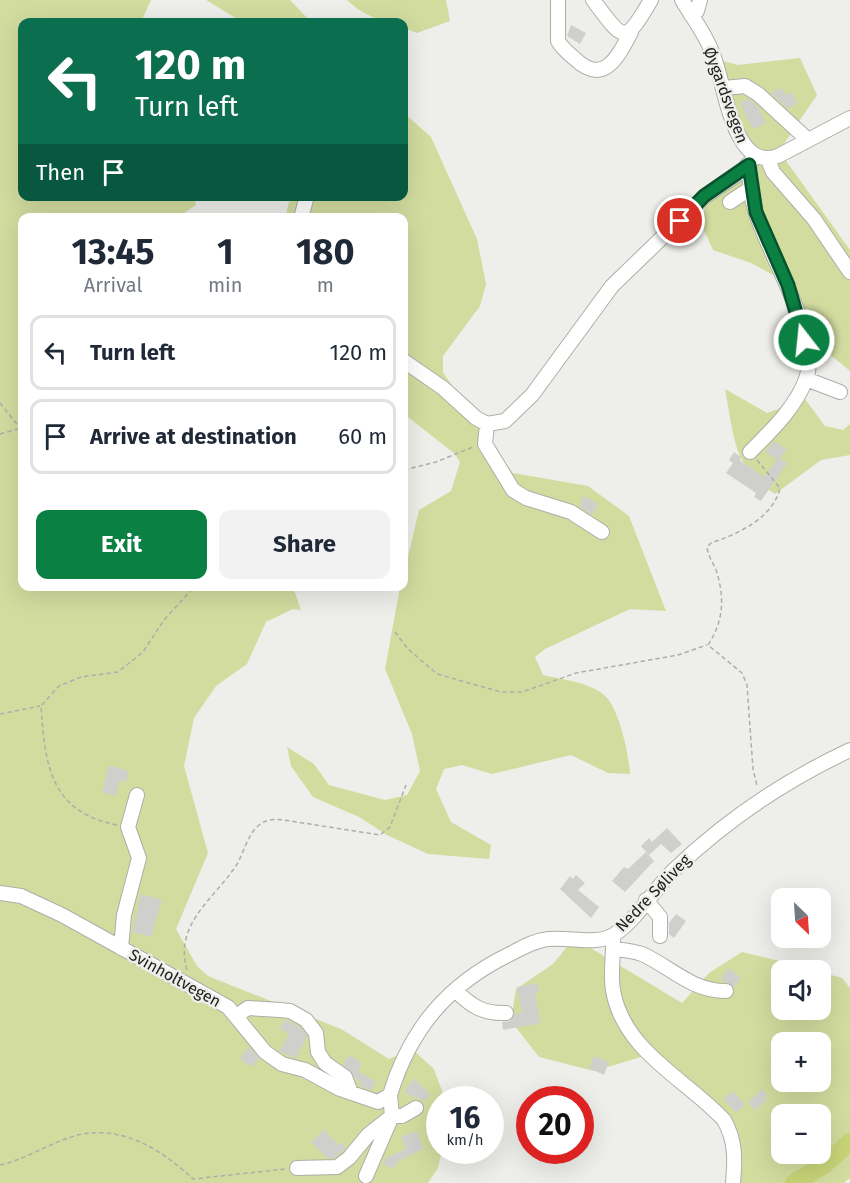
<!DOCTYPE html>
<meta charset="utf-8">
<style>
body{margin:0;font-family:"Fira Sans",sans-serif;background:#f2f2f3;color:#1f2937;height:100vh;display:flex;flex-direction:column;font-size:22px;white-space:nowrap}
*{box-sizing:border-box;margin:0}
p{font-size:20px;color:#747a83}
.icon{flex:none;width:33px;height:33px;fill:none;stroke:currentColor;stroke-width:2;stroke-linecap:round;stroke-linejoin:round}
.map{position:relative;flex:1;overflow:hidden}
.side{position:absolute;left:18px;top:213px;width:390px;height:378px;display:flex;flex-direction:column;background:#fff;border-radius:12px;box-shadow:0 6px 24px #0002}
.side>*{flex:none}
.guide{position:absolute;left:18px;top:18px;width:390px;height:183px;border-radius:12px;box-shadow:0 6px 24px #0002;background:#0b6e4f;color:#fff;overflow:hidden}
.needle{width:39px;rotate:155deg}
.controls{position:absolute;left:771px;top:888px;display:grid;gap:12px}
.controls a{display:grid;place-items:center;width:60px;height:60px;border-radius:12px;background:#fff;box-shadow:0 6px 24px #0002;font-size:30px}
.speed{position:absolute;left:426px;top:1086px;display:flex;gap:12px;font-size:30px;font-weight:700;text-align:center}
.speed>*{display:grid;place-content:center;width:78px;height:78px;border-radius:50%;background:#fff;box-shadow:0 6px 24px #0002;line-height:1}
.speed small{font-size:15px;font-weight:400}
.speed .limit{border:9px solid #d22;background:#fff;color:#111}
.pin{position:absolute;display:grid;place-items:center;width:51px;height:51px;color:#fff;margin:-26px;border:3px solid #fff;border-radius:50%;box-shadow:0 2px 6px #0007}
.me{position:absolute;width:66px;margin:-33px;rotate:344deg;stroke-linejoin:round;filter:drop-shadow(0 0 4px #0008)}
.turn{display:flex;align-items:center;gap:21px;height:126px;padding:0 18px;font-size:27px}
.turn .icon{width:78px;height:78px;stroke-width:2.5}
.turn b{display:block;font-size:42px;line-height:51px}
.then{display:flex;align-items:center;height:57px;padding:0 18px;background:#0003;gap:12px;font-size:22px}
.eta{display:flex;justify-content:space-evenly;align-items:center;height:102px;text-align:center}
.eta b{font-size:36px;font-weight:700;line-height:42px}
.action{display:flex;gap:12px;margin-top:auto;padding:12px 18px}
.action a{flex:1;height:69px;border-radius:12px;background:#0b8043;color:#fff;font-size:24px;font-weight:700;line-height:69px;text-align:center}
.action a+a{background:#f2f2f3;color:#1f2937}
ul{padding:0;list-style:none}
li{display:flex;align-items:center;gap:18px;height:75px;margin:0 12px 9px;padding:0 6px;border:3px solid #e0e1e3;border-radius:12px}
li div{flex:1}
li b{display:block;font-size:22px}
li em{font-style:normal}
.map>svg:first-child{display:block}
.green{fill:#d2dc9f;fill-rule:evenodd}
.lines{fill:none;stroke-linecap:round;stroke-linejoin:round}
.river{stroke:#c7d477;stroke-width:18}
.building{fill:#cfd0cc}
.minor-casing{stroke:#adaea9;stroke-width:16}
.path{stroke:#adaeaa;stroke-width:1.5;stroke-dasharray:4.5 3;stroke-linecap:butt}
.minor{stroke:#fff;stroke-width:14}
.route-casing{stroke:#07532c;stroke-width:15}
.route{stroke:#0b8043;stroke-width:10}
.labels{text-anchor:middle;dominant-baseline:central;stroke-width:5;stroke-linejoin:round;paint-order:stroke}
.street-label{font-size:16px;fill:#212120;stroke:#eeefea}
</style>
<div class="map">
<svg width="850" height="1183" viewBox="0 0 850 1183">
<rect width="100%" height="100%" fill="#eeefea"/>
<path class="green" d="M0,0H151L141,22H22V196H194L196,205L178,217L22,218V586L293,587L301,610L293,609L266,622L247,664L216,686L194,718L184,766L208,853L176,929L197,966L208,976L341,1029L389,1059L412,1049L434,1069L445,1099L440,1100V1150L442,1151L438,1168L428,1183H0Z
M206,0H290L311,22H242Z
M347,0H446L450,21L417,33L404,28V22C380,22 364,16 347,0Z
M800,58L817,95L779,151L850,250V371L815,342L784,281L751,263L713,250L702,226L706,199L751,154L725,84L723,61L738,65Z
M404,113L431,137L477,239L486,284L480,306L443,356V372L484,435L513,473L588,486L629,516L666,611L630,609L545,649L535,657L543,675C562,680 594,682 608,699C620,714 629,755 630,774L608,773L571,755L492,774L462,765L444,769L436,789L451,822L491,845L489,859L428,854L387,835L359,817L313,797L291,766L287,747L314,764L329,785L385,800L407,795L420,771L412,734L385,669L400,587L404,586V574L419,510L451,491L460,462L455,454L404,414V218H285L289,202L297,197L404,196Z
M725,389L767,413L805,399L825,426L843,430L850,424V455L821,460L775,494C732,469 734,433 725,389Z
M574,938L682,1003L709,973L742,952L816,970H782V1010H820L821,972L842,978L850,988V1178L844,1183H730L738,1145L651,1054L594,1071L539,1057L511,1021L516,989L553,964ZM782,1042H820V1082H782ZM782,1114H820V1154H782Z"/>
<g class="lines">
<path class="river" d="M794,1183L824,1165L850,1142"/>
</g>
<path class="building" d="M571,25L586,33L580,44L567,36Z
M782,88L785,95L791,92L797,103L788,109L771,93Z
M749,99L757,106L766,123L753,129L740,103Z
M774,441L786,449L780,459L787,463L761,501L754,497L756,493L726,473L733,463L729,460L734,452L741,457L740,460L743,463L765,477L777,459L765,452Z
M584,496L598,504L592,515L579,506Z
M109,765L129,771L126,782L120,780L116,796L102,792Z
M667,828L682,844L671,853L661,844L649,855L641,846L649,838L652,842Z
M646,852L654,861L625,892L612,881L624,867L628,869Z
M576,875L585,883L578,890L599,907L591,918L560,889L570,876L573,879Z
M141,894L162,900L151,937L132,932Z
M676,914L686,921L674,938L669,934V923Z
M729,968L741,978L734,987L721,979Z
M538,983L539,992H535L540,1023L503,1030L502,1022L510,1021L515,1014L522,1013L517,987Z
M285,1020L300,1027L307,1036L296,1058L279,1051L289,1034L279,1028Z
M248,1047L259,1058L252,1067L240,1059Z
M349,1055L362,1063L358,1071L376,1082L371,1090L359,1086L361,1083L343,1065Z
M594,1056L609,1062L604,1075L589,1068Z
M414,1078L430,1094L424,1101L414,1096L412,1098L404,1091Z
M762,1089L767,1095L764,1097L767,1100L755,1110L748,1102Z
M733,1091L745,1105L736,1113L724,1099Z
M324,1130L339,1145L341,1143L346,1148L334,1158H327L311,1142Z
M417,1131L423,1149L397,1162L393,1169L383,1164L387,1157L406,1149L401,1137Z"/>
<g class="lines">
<g class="minor-casing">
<path id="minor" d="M558,0V41C562,48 568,53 574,58C603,86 617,59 631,32
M593,0C624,41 624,46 651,0
M682,0C692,17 705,33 712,52C725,81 732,173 778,156L850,118
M691,15L697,11L700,0
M724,88L745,86L758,94L808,140
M768,160L773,172L814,219L850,272
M749,165C749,180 751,196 755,210C767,253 822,337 806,379C796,407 771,431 750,452
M730,202L751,188
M301,218L307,196
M404,361L443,388L476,418L487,424L505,421L532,395L612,286L704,197L741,172L755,157
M806,379L840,392
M487,424L485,444L513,490L526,498L571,512L602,532
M0,893L21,896L62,915L228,1007L265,1052L282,1064L305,1070L340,1089L378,1102L390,1095C410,1029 448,984 510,954C520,949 531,942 543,940C565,935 596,947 615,934C638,918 654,889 674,870C726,820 784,781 850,750
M646,900L660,917V936
M613,935C614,953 610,973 613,990C623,1051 686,1079 724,1120C736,1141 735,1160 733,1183
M121,948L124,915L139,858L128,827L137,795
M614,949C623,950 633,951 642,954C671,967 691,991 726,991
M455,990C471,1006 483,1014 506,1013
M236,1016L248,1008L280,1010L290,1011L306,1020L316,1033L318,1052L325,1063L345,1077L351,1093
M297,1168L337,1167L349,1158L368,1135L392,1116L390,1095
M366,1176L392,1116H402L416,1108"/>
</g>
<path class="path" d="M0,403L20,428
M0,434L22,428
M757,460L780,488C773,518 738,534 711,543L707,547C708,557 714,563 717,573C725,600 723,622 708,645L742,673L747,685L753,769L757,786
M404,470L436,462L473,447
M395,632L408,649L437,674L501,692H522L576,673L678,655L707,645
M0,714L40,706
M117,825C50,812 45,765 41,706L59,686L81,677L118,672L143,652L164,620L195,586
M187,970C174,926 211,901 233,870C243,858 246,836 258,826C265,819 275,819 284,820L380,835L390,827L406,785
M0,1165C27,1159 51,1142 78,1135C122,1125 161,1149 193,1179L285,1169"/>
<use href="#minor" class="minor"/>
</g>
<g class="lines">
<g class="route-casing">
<path id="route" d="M680,221L704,196L749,165L756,212L788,285L804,340"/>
</g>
<use href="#route" class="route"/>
</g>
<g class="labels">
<g class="street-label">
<text transform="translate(726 95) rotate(70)">Øygardsvegen</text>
<text transform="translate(653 893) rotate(-46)">Nedre Søliveg</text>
<text transform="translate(175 978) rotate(29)">Svinholtvegen</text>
</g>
</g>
</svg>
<div class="controls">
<a><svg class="needle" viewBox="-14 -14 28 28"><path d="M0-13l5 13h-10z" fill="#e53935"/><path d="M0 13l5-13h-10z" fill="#747a83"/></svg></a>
<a><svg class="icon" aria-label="sound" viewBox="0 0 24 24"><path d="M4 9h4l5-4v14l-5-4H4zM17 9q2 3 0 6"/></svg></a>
<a>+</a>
<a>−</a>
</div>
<div class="speed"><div>16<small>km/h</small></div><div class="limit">20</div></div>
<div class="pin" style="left:680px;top:221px;background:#d93025"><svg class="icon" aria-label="arrive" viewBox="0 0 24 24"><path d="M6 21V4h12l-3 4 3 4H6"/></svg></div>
<svg class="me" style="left:804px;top:340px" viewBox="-20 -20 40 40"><circle r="17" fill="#0b8043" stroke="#fff" stroke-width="3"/><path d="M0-11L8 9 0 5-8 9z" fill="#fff"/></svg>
<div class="guide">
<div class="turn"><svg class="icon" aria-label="left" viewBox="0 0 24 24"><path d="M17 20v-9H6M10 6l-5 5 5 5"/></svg><div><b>120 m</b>Turn left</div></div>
<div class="then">Then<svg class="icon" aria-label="arrive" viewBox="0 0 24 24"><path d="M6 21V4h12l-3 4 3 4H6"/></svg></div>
</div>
<section class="side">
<div class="eta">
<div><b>13:45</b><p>Arrival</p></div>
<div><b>1</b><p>min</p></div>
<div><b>180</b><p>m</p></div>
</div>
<ul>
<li><svg class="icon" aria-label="left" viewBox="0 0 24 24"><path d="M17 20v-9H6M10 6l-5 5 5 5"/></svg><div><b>Turn left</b></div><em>120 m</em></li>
<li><svg class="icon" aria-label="arrive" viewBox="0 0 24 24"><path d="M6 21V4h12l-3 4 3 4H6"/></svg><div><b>Arrive at destination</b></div><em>60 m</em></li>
</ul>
<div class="action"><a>Exit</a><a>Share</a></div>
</section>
</div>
